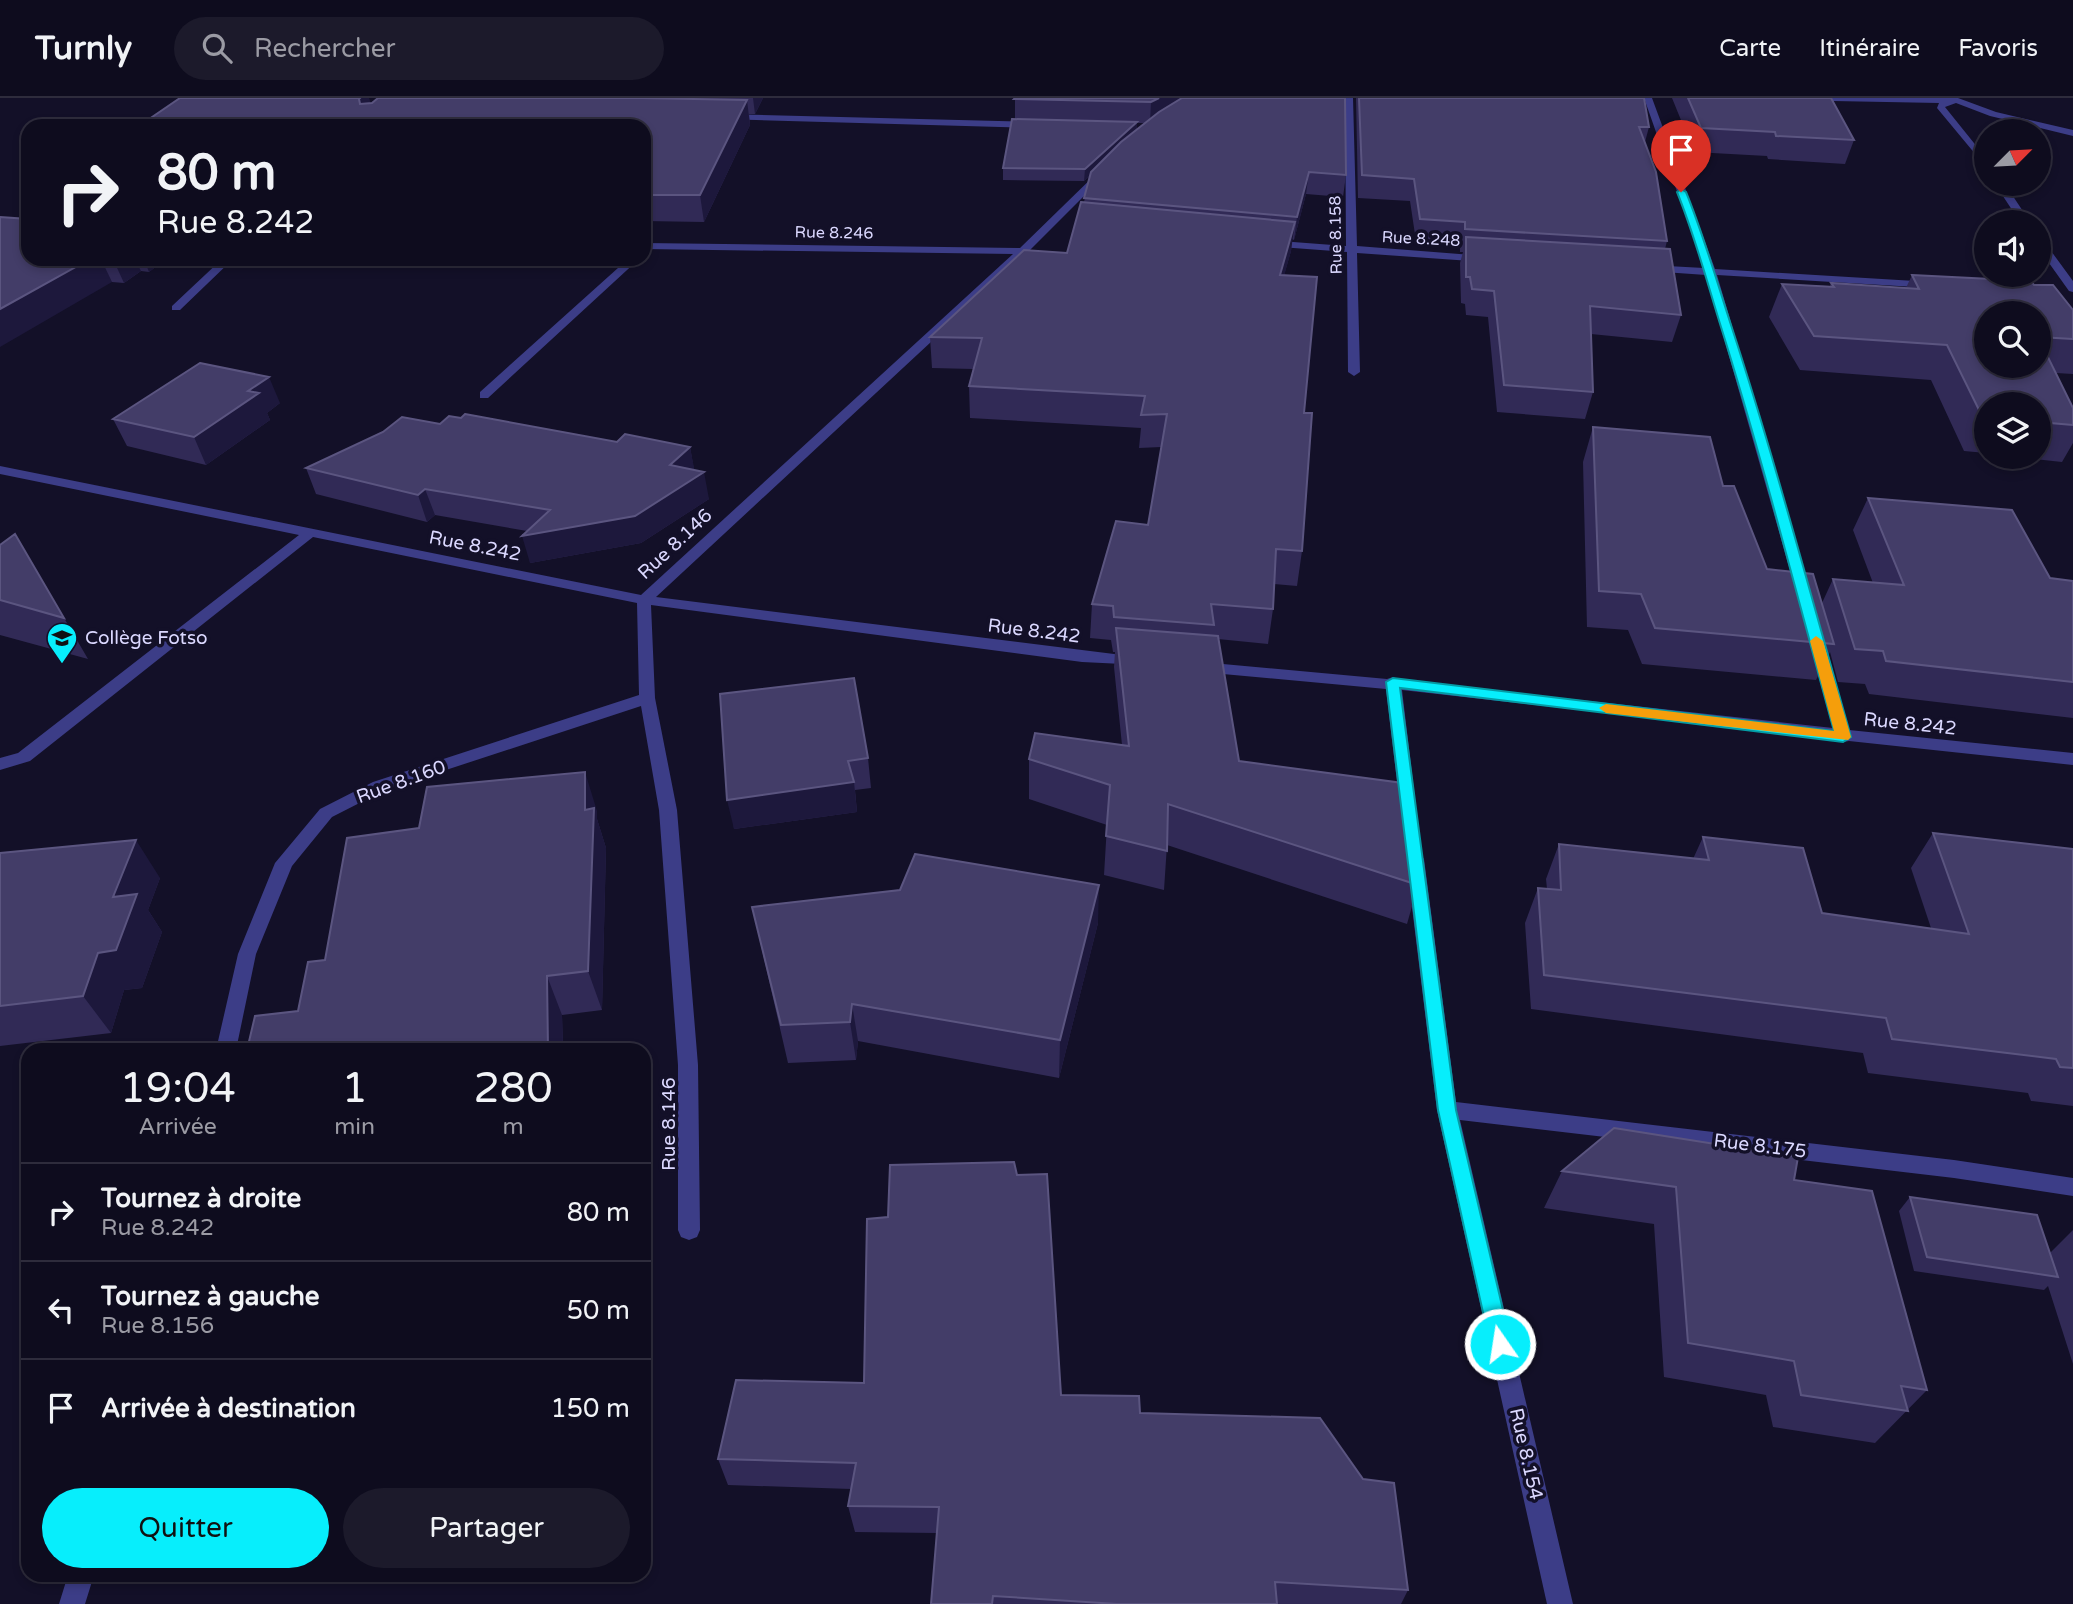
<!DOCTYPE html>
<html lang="fr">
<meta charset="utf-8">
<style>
body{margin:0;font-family:"Varela Round",sans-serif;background:#1c1a2b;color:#f1f3f6;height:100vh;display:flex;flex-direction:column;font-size:26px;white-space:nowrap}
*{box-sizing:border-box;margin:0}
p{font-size:23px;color:#9b9ba4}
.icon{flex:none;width:38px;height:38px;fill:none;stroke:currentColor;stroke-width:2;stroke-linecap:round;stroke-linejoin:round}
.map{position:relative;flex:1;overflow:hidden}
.panel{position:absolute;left:21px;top:945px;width:630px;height:539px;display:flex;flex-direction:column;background:#0e0c1e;border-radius:21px;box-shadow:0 4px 10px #0003,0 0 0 2px #2e2c3c}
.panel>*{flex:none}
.guide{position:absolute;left:21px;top:21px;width:630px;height:147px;border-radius:21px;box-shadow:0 4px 10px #0003,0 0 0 2px #2e2c3c;background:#0e0c1e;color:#f1f3f6;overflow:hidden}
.needle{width:46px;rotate:66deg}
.controls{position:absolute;left:1974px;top:21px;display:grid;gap:14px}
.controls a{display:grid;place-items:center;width:77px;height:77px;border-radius:50%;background:#0e0c1e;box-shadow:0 4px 10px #0003,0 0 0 2px #2e2c3c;font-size:35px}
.pin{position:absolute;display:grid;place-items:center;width:60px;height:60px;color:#fff;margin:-72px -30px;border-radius:50% 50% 50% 0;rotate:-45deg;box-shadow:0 0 7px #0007}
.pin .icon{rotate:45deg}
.me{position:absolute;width:77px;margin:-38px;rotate:347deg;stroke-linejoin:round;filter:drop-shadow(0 0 5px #0008)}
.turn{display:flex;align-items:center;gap:24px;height:147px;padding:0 21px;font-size:32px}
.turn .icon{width:91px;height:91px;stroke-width:2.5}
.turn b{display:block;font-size:49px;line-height:60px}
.eta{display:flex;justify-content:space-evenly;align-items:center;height:119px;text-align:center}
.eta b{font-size:42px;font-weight:600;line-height:49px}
.button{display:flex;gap:14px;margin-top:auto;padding:14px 21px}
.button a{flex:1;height:80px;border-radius:42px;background:#07eefc;color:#111;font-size:28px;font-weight:600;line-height:80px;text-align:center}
.button a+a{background:#1c1a2b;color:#f1f3f6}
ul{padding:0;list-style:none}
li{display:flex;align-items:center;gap:21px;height:98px;padding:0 21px;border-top:2px solid #2e2c3c}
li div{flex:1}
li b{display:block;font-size:26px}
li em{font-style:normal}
header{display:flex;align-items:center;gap:42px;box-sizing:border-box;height:98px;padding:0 35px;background:#0e0c1e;border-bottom:2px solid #2e2c3c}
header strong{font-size:33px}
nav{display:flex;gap:38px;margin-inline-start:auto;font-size:24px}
.search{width:490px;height:63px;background:#1c1a2b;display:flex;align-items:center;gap:18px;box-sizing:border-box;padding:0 24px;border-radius:38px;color:#9b9ba4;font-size:26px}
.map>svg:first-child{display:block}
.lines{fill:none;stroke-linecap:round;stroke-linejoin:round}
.minor{fill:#3c3d87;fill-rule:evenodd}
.wall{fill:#312a56;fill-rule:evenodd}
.shaded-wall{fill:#1d183c}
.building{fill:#433d68;stroke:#5b5580;stroke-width:2}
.route{fill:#07eefc;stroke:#059ba4;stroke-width:2}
.slow{fill:#f59e0b}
.labels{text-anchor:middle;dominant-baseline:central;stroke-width:7;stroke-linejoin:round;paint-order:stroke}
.far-street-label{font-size:16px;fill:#dbd8ff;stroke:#131028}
.street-label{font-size:19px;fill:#dbd8ff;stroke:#131028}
.poi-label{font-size:19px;fill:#dbd8ff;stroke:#131028;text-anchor:start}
</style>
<header>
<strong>Turnly</strong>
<div class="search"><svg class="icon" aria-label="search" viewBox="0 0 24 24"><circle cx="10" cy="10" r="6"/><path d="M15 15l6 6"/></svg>Rechercher</div>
<nav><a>Carte</a><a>Itinéraire</a><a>Favoris</a></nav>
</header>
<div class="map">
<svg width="2073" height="1506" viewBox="0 0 2073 1506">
<rect width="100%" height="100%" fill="#131028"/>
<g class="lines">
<path class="minor" d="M1345,0H1353L1357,148L1485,158L1490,161L1485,164L1357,155L1360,274L1354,278L1348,274L1347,154L1268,148L1263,145L1268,142L1346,148Z
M1644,0H1652L1715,171L1932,184L1937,187L1932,190L1717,177L1811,497L1809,500L1804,501L1797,497L1706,177L1649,173L1644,170L1649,167L1704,170Z
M1829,0H1958L1996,14L2073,32V38L1990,18L1956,5L1945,9L1986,60V69L1937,10L1939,5L1833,3Z
M726,16L1034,24L1039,27L1034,30L723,21V17Z
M1101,71L1109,73L1027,155L656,499L1138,559L1143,561L1146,564L1143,567L1082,564L651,507L655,600L677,712L698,967L700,1132L697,1139L689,1142L681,1139L678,1132V967L659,712L641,608L385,692L332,719L292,768L256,856L236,952H216L238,856L275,765L320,711L373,684L639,597L637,505L313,439L30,663L0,672V660L18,655L299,437L0,376V368L641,497L1013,156L644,151V145L1020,150Z
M1995,86H2005L2030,124H2020Z
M2039,141L2043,142L2073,183V194L2069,193L2039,151Z
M222,161H233L180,212H172V208Z
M628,161H639L488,300H480V294Z
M1817,539L1825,544L1849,632L2073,655V667L1849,643L1843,644L1836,641L1402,592L1416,709L1408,715L1400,709L1386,591L1201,574L1193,569L1201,564L1387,581L1393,579L1400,582L1833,630L1809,544Z
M1415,755L1421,757L1424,761L1456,1004L1954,1062L2073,1080V1098L1954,1080L1460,1022L1573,1506H1547L1437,1012L1406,761L1409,757Z
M68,1477H94L85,1506H59Z"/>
</g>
<path class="wall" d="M378,0H763L755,16H749L750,27L704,124L644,123V28L371,5Z
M1015,0H1345L1346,77L1343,99L1306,96L1294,142L1292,141L1291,153L1284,177L1304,315L1302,453L1297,488L1274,486L1273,511L1268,546L1218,541L1239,663L1418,787L1407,826L1167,747L1164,792L1104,777L1107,727L1029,701V661L1122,647L1114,569L1115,554H1113L1111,542L1090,540L1092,506L1148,427L1161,349L1139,350L1141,330L970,320L969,288L973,271L932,270L930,239L1067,155L1084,104L1090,78L1084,83L1003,82V70L1015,21ZM1137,25H1145L1137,31Z
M1356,0H1644L1649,29L1645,44L1667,143L1665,151L1681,217L1672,244L1591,236L1593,294L1585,321L1497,314L1488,219L1466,217L1465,206L1461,205L1460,165L1463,154H1460V147L1416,143L1410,103L1358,100Z
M1672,0H1831L1854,42L1845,66L1768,61L1767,58L1694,54Z
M28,161H166L149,174L141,173L124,185L112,184Z
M1912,177L2034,187L2073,212V276L2056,275L2073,310V345L2062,364L2017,359H2039V306H1986V355L1964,353L1931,282L1800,272L1769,219L1782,186L1830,188L1831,185L1906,190ZM2039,215V268H1986Z
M280,305L267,315L270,322L206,367L127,348L113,321Z
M440,326L617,344L690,349L694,372L709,401L641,445L530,465L527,433L435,417L427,424L316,396L306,370Z
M1593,329L1723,388L1767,471L1822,505L1833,481L1873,485L1853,432L1868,400L2050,480L2073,483V620L1869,596L1865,586L1838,584L1830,554L1816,582L1642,566L1628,532L1587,529L1583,364Z
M15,436L88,561L0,537V447Z
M720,596L868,660L871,690L855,692L857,714L734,731Z
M597,713V721L606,750L602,912L562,917L563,952H247L298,913L325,862Z
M1933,735L2073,751V1008L2031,1003L2028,995L1868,975L1863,955L1531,911L1525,825L1538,790L1547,791L1546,781L1559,746L1693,761L1703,739L1822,815L1931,830L1911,770Z
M0,755L160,780L148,812L162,834L142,890L124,892L111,935L0,948Z
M752,809L1098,825L1059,980L858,943L856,962L788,965Z
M1562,1073L1794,1082L1927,1292L1875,1345L1773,1329L1766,1297L1664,1279L1654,1126L1544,1110Z
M1910,1099L2050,1155L2073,1132V1266L2048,1188L2044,1192L1914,1173L1899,1113Z
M1061,1297L1140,1315L1408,1492L1401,1506H931L937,1435L855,1434L848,1408L851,1391L728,1387L718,1361Z"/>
<path class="shaded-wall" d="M360,0H369L375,18L366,26L359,1Z
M753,0H763L755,16Z
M1159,0H1195L1150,25L1151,4Z
M747,2L750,27L704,124L700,97Z
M1137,24V36L1084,83L1085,71Z
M1309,74L1306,96L1294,142L1297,119Z
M1295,124L1291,153L1276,207L1280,177Z
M90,161H101L112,184L0,249V211Z
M113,161H135L141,173L124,185Z
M144,161H166L149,174Z
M269,279L280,305L267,315L270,322L206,367L194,339L248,293Z
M690,349L695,375L704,374L709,401L641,445L530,465L522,438L670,367Z
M425,391L435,417L427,424L418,397Z
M585,674L597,713V721L606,750L602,912L588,873L585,712Z
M854,684L857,714L734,731L727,702Z
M136,742L160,780L148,812L162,834L142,890L124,892L111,935L83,898L113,799Z
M1099,787L1098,825L1059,980L1060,942Z
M547,878L562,917L563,952H548Z
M852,906L858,943L856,962L850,924Z"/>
<path class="building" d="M180,0H360L359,1L360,6L372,5L378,0H641L747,2L700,97H644V28H139Z
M1015,0H1159L1151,4L1014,1Z
M1182,0H1345L1346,77L1309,74L1297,119L1084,100L1091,74L1121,44L1159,14Z
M1359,0H1644L1649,29H1639L1656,74L1667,143L1465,131V124L1420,121L1414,81L1362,77Z
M1688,0H1831L1854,42L1776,38L1775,34L1701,30Z
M1012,21L1137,24L1085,71L1003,70Z
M1081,104L1295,124L1280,177L1317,179L1304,315H1312L1302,453L1276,451L1273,511L1211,506L1214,527L1114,519L1113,508L1092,506L1116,423L1148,427L1167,316L1141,317L1145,298L969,288L982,240L930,239L1024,152L1067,155Z
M0,119L28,121V161H90L0,211Z
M1466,139L1670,151L1681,217L1590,208L1593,294L1504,287L1494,193L1472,191L1470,179H1466Z
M1912,177L2031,183L2034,187H2053L2073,212V241L2039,239V215H1986V268H2039V241L2073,310V327L2039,324V306H1986V318H1982L1947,247L1814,238L1782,186L1834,189L1831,185L1919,191Z
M200,265L269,279L248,293L259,295L194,339L113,321Z
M465,316L617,344L625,336L690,349L670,367L704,374L635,418L522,438L550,412L425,391L418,397L306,370L383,334L402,319L440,326L449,318L461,320Z
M1593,329L1710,339L1723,388H1734L1767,471L1813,476L1834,546L1655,530L1641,496L1599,493Z
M1868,400L2012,412L2050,480L2073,483V584L1886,563L1883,553L1855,551L1833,481L1904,487Z
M15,436L64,520L0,502V447Z
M1116,530L1218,538L1239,663L1410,686L1418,787L1168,706L1167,753L1106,738L1110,687L1029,661L1035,635L1129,648Z
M854,580L868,660L848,663L854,684L727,702L720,596Z
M585,674V712L594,710L588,873L547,878L548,952H247L255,918L298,913L308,864L325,862L347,740L419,730L427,689Z
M1933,735L2073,751V970L2060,969L2056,961L1892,941L1886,920L1544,877L1538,790L1561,792L1559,746L1709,762L1703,739L1803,750L1822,815L1969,836Z
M136,742L113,799L137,796L116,852L98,855L83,898L0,908V755Z
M915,756L1099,787L1060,942L852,906L850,924L781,927L752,809L900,792Z
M1614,1030L1798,1059L1794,1082L1872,1093L1927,1292L1901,1288L1908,1313L1801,1297L1794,1263L1688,1245L1676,1089L1562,1073Z
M1014,1064L1017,1077L1047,1076L1061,1297L1139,1298L1140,1315L1320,1320L1363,1381L1394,1385L1408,1492L1275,1484L1277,1506H1117L993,1498L992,1506H931L939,1409L848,1408L856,1365L718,1361L736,1282L864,1285L867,1121L888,1119L890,1067Z
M1910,1099L2037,1117L2058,1179L1927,1159Z"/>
<path class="route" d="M1681,91L1686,94C1704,138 1717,184 1732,230C1776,365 1812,502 1851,639L1843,644L1400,590L1456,1012L1511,1246L1508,1253L1500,1256L1493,1253L1490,1246L1438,1012L1386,584L1393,580L1834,633C1797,498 1763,363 1721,229C1707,184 1695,138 1677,94Z"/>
<path class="slow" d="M1816,538L1823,543L1851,639L1848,642L1606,615L1599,610L1606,606L1834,633L1810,543Z"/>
<defs>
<g id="school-pin" transform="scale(1.575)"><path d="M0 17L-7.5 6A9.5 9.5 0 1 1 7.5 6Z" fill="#07eefc" stroke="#131028"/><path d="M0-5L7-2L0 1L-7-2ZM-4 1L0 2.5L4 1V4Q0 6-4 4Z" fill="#111"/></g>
</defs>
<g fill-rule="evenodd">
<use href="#school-pin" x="62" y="540"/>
</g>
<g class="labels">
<g class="far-street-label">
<text transform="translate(834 135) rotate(1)">Rue 8.246</text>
<text transform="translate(1336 137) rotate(-91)">Rue 8.158</text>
<text transform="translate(1421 141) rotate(3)">Rue 8.248</text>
</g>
<g class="street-label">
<text transform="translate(675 446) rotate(-43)">Rue 8.146</text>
<text transform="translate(475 448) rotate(11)">Rue 8.242</text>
<text transform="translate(1034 533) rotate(7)">Rue 8.242</text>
<text transform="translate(1910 626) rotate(6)">Rue 8.242</text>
<text transform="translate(401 684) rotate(-20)">Rue 8.160</text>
<text transform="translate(669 1026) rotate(-90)">Rue 8.146</text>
<text transform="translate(1760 1048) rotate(7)">Rue 8.175</text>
<text transform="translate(1526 1356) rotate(77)">Rue 8.154</text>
</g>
<g class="poi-label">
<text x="85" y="540">Collège Fotso</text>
</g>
</g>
</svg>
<div class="controls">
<a><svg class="needle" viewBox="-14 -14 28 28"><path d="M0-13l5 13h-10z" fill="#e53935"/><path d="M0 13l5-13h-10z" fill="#9b9ba4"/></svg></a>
<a><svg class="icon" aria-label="sound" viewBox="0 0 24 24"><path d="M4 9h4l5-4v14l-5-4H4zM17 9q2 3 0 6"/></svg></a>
<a><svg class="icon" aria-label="search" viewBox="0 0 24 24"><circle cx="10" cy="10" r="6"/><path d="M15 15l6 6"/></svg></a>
<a><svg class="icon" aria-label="layers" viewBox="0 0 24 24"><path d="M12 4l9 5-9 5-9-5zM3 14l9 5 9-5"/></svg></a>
</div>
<div class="pin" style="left:1681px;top:94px;background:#d93025"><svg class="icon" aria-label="arrive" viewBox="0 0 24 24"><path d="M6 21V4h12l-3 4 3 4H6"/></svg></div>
<svg class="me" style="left:1500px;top:1246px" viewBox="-20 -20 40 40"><circle r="17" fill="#07eefc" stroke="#fff" stroke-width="3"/><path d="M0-11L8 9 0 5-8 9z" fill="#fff"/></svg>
<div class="guide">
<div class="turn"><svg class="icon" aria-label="right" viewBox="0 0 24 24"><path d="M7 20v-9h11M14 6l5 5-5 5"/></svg><div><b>80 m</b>Rue 8.242</div></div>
</div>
<section class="panel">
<div class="eta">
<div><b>19:04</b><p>Arrivée</p></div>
<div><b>1</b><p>min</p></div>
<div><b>280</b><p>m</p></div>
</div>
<ul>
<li><svg class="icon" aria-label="right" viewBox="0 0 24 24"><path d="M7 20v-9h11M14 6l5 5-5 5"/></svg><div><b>Tournez à droite</b><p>Rue 8.242</p></div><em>80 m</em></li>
<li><svg class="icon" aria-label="left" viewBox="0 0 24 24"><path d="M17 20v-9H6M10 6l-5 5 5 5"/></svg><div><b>Tournez à gauche</b><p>Rue 8.156</p></div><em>50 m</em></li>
<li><svg class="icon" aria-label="arrive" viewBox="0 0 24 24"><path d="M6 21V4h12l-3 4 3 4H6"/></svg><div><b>Arrivée à destination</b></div><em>150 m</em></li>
</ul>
<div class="button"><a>Quitter</a><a>Partager</a></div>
</section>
</div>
